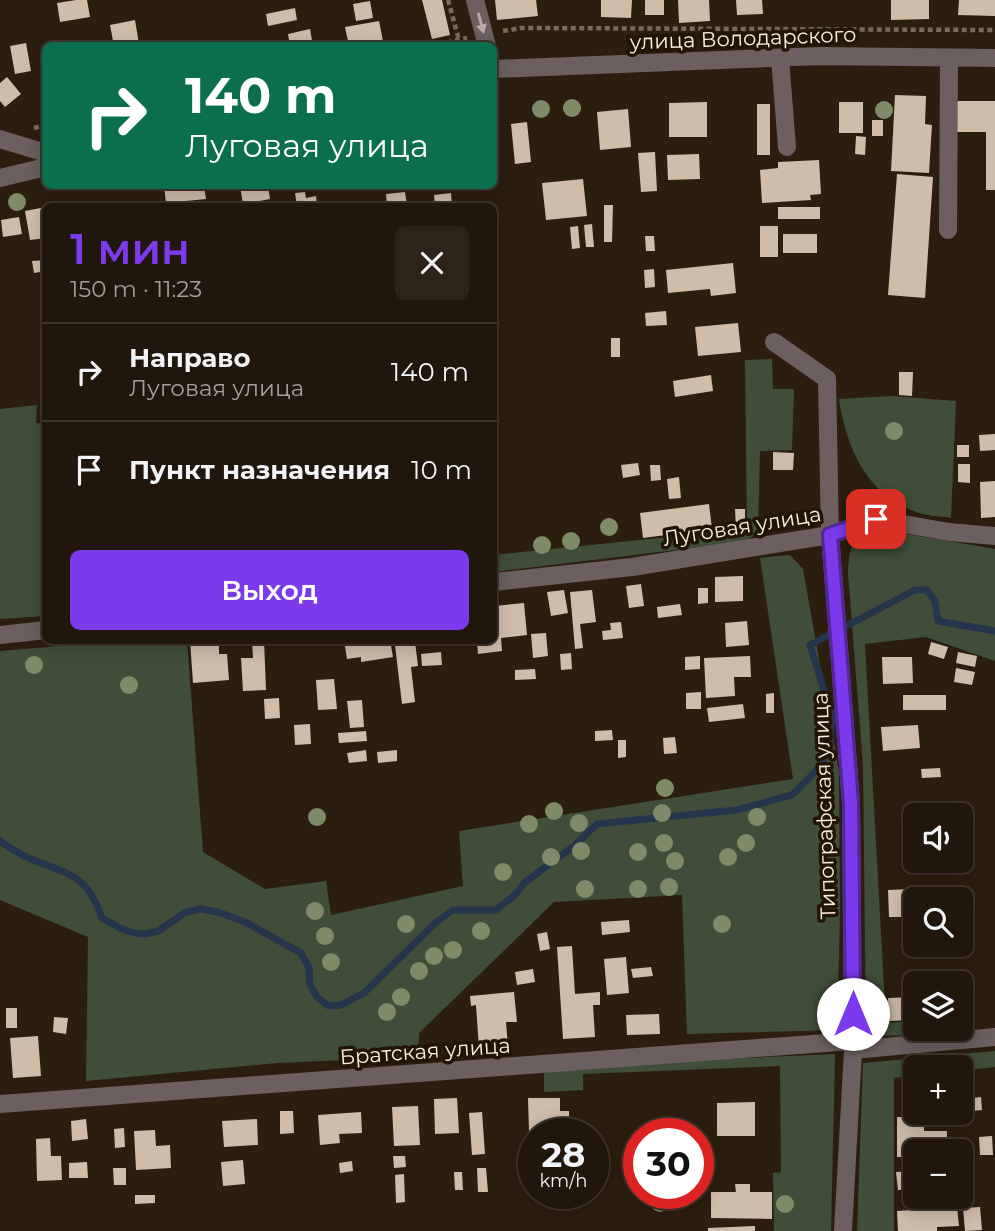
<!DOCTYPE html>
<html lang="ru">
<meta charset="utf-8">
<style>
body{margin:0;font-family:Montserrat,sans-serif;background:#2d2319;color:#f1f3f6;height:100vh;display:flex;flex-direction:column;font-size:26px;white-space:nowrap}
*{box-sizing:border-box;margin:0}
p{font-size:23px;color:#a29f9d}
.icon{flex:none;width:38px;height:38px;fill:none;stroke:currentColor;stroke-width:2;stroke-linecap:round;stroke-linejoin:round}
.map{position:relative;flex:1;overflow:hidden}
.details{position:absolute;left:42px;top:203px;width:455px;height:441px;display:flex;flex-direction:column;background:#21160b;border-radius:10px;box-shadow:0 4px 18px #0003,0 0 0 2px #3e352c}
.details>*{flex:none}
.banner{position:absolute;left:42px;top:42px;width:455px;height:147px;border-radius:10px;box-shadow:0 4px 18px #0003,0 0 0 2px #3e352c;background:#0b6e4f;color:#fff;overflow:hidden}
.controls{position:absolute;left:903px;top:803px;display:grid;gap:14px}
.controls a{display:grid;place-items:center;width:70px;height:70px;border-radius:10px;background:#21160b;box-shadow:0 4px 18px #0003,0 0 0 2px #3e352c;font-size:35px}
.speed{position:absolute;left:518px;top:1118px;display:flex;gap:14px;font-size:35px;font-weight:700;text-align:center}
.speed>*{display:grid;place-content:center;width:91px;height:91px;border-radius:50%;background:#21160b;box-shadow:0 4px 18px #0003,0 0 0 2px #3e352c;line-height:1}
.speed small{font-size:18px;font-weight:400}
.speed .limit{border:10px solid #d22;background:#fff;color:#111}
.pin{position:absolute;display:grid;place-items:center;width:60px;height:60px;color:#fff;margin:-30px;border-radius:14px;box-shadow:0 4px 10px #0006}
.me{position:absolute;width:77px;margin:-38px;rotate:0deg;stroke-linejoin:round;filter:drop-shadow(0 0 5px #0008)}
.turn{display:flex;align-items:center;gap:24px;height:147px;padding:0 28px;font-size:32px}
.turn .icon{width:91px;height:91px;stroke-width:2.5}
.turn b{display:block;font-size:49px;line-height:60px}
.round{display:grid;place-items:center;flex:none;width:74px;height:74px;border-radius:10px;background:#2d2319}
.summary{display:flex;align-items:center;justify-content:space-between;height:119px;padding:0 28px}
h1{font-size:42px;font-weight:600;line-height:52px;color:#7c3aed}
.primary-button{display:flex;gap:14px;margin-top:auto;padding:14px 28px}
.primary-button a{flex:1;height:80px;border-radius:10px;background:#7c3aed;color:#fff;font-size:28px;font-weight:600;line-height:80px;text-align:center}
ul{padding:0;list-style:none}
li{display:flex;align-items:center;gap:21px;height:98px;padding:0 28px;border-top:2px solid #3e352c}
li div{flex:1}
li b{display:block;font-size:26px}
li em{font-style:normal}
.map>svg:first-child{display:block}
.green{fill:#404e39}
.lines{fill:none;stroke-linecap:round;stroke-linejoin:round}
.stream{stroke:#25354e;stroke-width:7}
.building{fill:#cfbca9}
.path{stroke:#776a5d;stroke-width:4.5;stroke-dasharray:5 3.5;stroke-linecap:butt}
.minor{stroke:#6b5f5f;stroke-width:18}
.tree{fill:#7f8b68}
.oneway{fill:#b8ada8}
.route-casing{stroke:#51269a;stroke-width:18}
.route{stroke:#7c3aed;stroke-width:12}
.labels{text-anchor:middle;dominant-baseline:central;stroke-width:7;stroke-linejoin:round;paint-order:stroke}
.street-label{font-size:21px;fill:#f7ede3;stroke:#221506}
</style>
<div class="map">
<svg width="995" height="1231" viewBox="0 0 995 1231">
<rect width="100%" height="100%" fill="#2c1e0f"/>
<path class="green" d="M772,359L773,389H794L792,450L760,451L758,528L752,537L742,542L494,572V555L747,529L745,360Z
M891,396L956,401L951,518C939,516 925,516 914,511C866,494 846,446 839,399Z
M37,405L36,423L46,424L45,616L0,619V409Z
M871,528L995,549V661L926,637L865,644L886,1023L915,1021V1029H926V1035L872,1036L866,1032L863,765L848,573C849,553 851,536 871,528Z
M790,555L803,569L839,772L840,915L837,1030L687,1034L682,895L554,902L419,1033L418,1057L277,1063L86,1081L88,937L0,900V651L121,641H187L203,852L265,889L326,881L331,915L463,886L459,831L793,779L760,558Z
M995,1051V1067L961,1071V1068H915V1076L894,1078V1231H857L863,1063Z
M835,1054L831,1231H774L773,1173L781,1172L780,1066L583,1074V1090L544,1092V1067Z"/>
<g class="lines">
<path class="stream" d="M0,841C9,847 19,854 29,858C68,875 86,872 102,918L122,929L134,933L146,934L158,931L186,912L201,909L218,912L245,922L301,953L309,968L310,985L317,997L329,1006L341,1005L364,993L435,923L453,910H496L516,894L524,883L574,846L597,824L736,810L792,795L815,772L829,751L832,715L810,645L915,590H927L935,601L938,621L995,631"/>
</g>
<path class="building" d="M76,0H87L90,17L60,22L57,3Z
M422,0H442L450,35L432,39Z
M495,0H536L538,16L497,20Z
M601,0H632L631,18L601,17Z
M645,0H664V15H645Z
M678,0H709L710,21L679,23Z
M736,0H762L763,14L737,15Z
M891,0H929V19L891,20Z
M959,0H995V16L958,15Z
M370,1L373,18L356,21L353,4Z
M295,8L297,20L268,26L266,14Z
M135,20L139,44L114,46L110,25Z
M379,21L384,46H349L345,27Z
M310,29L313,46H290L288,34Z
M26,43L31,71L15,74L10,46Z
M7,77L21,94L5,107L0,101V83Z
M895,95L926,96L925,124L932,125L929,173L891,171Z
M957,101H995V190H986V132H957Z
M707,102V137H669V103Z
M839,102H863V133H839Z
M757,104H770V155H757Z
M628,109L631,147L600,150L597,112Z
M872,120H883V136H872Z
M527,122L531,162L515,164L511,124Z
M856,136L866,137L865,155L855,154Z
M655,152L657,191L641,192L638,153Z
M699,154L700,179L668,180L667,155Z
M819,160L821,194L810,195L811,200L762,203L760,170L778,168V162Z
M897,174L933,177L925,298L888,295Z
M583,179L587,216L546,220L542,183Z
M164,186H204L206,199L166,203Z
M240,186H268L270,199L243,204Z
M305,192L306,198L316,196L317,206H297L295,193Z
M405,192L407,206H387L386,194Z
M451,193L452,206H435L434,195Z
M604,205H613L612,242H604Z
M46,207V238L30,240L25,211Z
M778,207H820V219H778Z
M19,217L22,234L3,237L1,220Z
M592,224L594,247H586L584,225Z
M578,226L580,248L572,249L570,227Z
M760,226H778V257H760Z
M783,234H817V253H783Z
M645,236H654L655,251H646Z
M46,260V271L34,273L32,261Z
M733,263L736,293L711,296L710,289L668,293L666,270Z
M654,269L655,287L645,288L644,270Z
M666,311L667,325L646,326L645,313Z
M738,323L741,352L698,356L695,327Z
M611,338H620V357H611Z
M899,372H913L912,396L899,395Z
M711,375L713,391L675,397L673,381Z
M995,434V450L980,451L979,435Z
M957,445H969V457H957Z
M773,452L794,453L793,470H773Z
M638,463L640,475L623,478L621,465Z
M958,464H970V483L958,482Z
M650,465H660L661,480L651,481Z
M679,477L681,498L669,499L667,479Z
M995,481V517L981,518L980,482Z
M709,504L712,529L643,538L640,513Z
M735,509H745V529H736Z
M781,513L790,525L783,530L774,519Z
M743,576V601L715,602V577Z
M641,584L644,606L629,608L626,586Z
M698,588H708V603L698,604Z
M564,590L568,613L551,616L547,592Z
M592,590L596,622L580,624L583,648L575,649L570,592Z
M524,603L527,635L501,638L502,651L478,654L477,640H494V606Z
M680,604L682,615L658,618L657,607Z
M747,621L749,645L726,647L725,623Z
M621,622L623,638L603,640L602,631L611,630L610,623Z
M546,633L548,656L533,658L531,634Z
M190,640H219V654H227L229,680L193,683Z
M252,640H264L266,690L243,691L241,658H253Z
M344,640H390L393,657L361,662V657L347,659Z
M415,642L418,666L411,667L415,702L402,704L395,645Z
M931,642L948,647L944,659L928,654Z
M441,652L442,665L422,666L421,654Z
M958,652L977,656L975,667L956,663Z
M571,653L572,669L561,670L560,654Z
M700,656V669L685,670V657Z
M750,656L751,677H734L735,696L706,698L704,658Z
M882,657H912L913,683L883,684Z
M956,668L975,672L972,685L954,682Z
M535,669L536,679L515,680V670Z
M334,679L337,709L318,710L316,680Z
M701,692V709H686V693Z
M774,693V713H766V694Z
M903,695H946V710H903Z
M279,698L280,718L265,719L264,699Z
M362,700L364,727L350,728L347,701Z
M743,704L745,718L709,722L707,708Z
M310,724L311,744L295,745L294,725Z
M918,725L920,748L883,751L881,727Z
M612,730L613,740L595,741V731Z
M366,731L367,741L339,743L338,733Z
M675,737L677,753L664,754L663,738Z
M618,740H626V757L618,758Z
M366,750L367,761L349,763L347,753Z
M397,750V761L378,763L377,752Z
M940,768L941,777L922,778L921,769Z
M910,889V894H924V900H915V917H889L888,890Z
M629,920L630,932L602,935L601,922Z
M547,932L550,949L540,951L537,934Z
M572,946L575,994L600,992V1005H593L595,1037L563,1039L557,947Z
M626,957L629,993L607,995L604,959Z
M651,967L653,976L633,978L631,969Z
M533,969L535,982L517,985L515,972Z
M514,992L517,1022H506L508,1047L479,1049L476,1005L471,1006L470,996Z
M915,997V1020L888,1021V998Z
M6,1008H17V1028H6Z
M659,1014L660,1034L627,1035L626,1015Z
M54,1017L68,1018L66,1034L53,1032Z
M38,1036L41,1076L13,1078L10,1038Z
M981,1097L982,1110L972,1111L971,1098Z
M457,1098L459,1133L435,1134L434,1099Z
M528,1098H560V1111H569V1131H529Z
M755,1102V1136H717V1103Z
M418,1106L420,1145L394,1146L392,1107Z
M280,1111H293L294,1133L280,1134Z
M361,1112L362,1133L339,1134L340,1143L320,1145L318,1115Z
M482,1112L485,1154L472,1155L469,1113Z
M897,1117H924V1131H947V1152H915V1157H897Z
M86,1119L88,1139L72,1141L71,1121Z
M257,1119L258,1145L224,1147L222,1121Z
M124,1128L125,1147L115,1148L114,1129Z
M155,1130L156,1146L170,1145L171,1168L136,1170L134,1131Z
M992,1136L993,1155H980L979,1137Z
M50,1138L51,1156H61L62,1180L37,1181L36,1139Z
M393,1156H405L406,1167L394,1168Z
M243,1160L245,1184L223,1186L221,1162Z
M352,1161L353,1171L340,1173L339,1163Z
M87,1162L88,1178H69V1163Z
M113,1168H126V1185H114Z
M477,1168H486L488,1192H478Z
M915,1171V1189L898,1190L896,1172Z
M454,1172H462L463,1190H455Z
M404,1174L405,1202L396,1203L395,1175Z
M735,1184H750V1192H772V1219L711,1218V1192H736Z
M135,1195H155V1203L135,1204Z
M957,1207L959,1226L937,1227V1231H898L897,1211Z
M980,1207L982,1230L965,1231L963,1208Z
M755,1226V1231H708V1228Z"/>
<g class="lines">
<path class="path" d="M448,0L459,40
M503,31L521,28L995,30
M430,46L467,38
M34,128L46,125"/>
<path class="minor" d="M475,0L487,46
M780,58L787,147
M494,69L821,56L995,58
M0,139L46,153
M0,178L46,167
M948,230L949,58
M774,342L827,379L830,535L851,803L853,1050L843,1231
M494,582L632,567L830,535L876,519L949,532L995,536
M0,635L46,630
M853,1050L995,1037
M0,1104L853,1041"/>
</g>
<g class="tree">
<circle cx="572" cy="108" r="9"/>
<circle cx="541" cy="109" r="9"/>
<circle cx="884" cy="110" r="9"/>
<circle cx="17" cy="202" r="9"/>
<circle cx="894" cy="431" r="9"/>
<circle cx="609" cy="527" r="9"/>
<circle cx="571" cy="541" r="9"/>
<circle cx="542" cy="545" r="9"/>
<circle cx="34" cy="665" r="9"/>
<circle cx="129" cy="685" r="9"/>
<circle cx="665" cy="788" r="9"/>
<circle cx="554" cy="811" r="9"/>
<circle cx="662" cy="813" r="9"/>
<circle cx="317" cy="817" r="9"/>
<circle cx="757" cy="817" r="9"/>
<circle cx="579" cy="823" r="9"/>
<circle cx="529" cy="824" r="9"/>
<circle cx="664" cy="843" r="9"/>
<circle cx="746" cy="843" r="9"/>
<circle cx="581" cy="851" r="9"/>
<circle cx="638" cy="852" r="9"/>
<circle cx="551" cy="857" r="9"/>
<circle cx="728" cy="857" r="9"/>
<circle cx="675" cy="861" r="9"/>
<circle cx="503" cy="872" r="9"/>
<circle cx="669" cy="887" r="9"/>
<circle cx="585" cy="889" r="9"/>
<circle cx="638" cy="889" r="9"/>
<circle cx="315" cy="911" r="9"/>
<circle cx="406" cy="924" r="9"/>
<circle cx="722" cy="924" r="9"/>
<circle cx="481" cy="931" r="9"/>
<circle cx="325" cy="936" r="9"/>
<circle cx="453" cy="950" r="9"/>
<circle cx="434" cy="956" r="9"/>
<circle cx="331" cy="962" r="9"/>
<circle cx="419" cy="971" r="9"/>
<circle cx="401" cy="997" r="9"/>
<circle cx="387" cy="1012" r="9"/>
<circle cx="660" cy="1203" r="9"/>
<circle cx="785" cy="1204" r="9"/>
</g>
<defs><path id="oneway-solid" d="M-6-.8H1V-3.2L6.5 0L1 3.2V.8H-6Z" transform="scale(1.75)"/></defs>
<use class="oneway" href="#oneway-solid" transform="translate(481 23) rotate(75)"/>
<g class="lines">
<g class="route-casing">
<path id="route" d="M853,1014L851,803L830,535L876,519"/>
</g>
<use href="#route" class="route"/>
</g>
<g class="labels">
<g class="street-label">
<text transform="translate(743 38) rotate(-2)">улица Володарского</text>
<text transform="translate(742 526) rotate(-9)">Луговая улица</text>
<text transform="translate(824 806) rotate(-92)">Типографская улица</text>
<text transform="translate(425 1051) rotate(-4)">Братская улица</text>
</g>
</g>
</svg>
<div class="controls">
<a><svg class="icon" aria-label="sound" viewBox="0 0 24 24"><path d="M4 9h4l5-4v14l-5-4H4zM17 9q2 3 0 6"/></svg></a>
<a><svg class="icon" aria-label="search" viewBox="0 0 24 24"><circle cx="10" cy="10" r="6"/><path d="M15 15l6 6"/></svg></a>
<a><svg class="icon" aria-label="layers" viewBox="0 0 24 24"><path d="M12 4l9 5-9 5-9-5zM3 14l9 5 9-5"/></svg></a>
<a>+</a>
<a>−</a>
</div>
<div class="speed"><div>28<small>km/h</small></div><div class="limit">30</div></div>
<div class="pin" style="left:876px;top:519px;background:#d93025"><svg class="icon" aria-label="arrive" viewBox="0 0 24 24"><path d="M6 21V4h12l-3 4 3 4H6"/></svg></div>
<svg class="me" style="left:853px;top:1014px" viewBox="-20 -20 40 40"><circle r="19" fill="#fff"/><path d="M0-13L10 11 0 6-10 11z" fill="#7c3aed"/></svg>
<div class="banner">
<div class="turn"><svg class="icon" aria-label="right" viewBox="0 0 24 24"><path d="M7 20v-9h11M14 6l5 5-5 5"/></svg><div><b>140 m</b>Луговая улица</div></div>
</div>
<section class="details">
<div class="summary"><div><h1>1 мин</h1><p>150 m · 11:23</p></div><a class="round"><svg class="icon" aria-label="close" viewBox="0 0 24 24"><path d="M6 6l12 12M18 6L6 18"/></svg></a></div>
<ul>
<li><svg class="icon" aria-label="right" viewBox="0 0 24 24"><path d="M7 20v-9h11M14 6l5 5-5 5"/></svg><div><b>Направо</b><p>Луговая улица</p></div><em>140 m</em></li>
<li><svg class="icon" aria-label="arrive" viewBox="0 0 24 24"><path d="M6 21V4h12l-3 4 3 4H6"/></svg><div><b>Пункт назначения</b></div><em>10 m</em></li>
</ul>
<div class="primary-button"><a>Выход</a></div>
</section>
</div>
